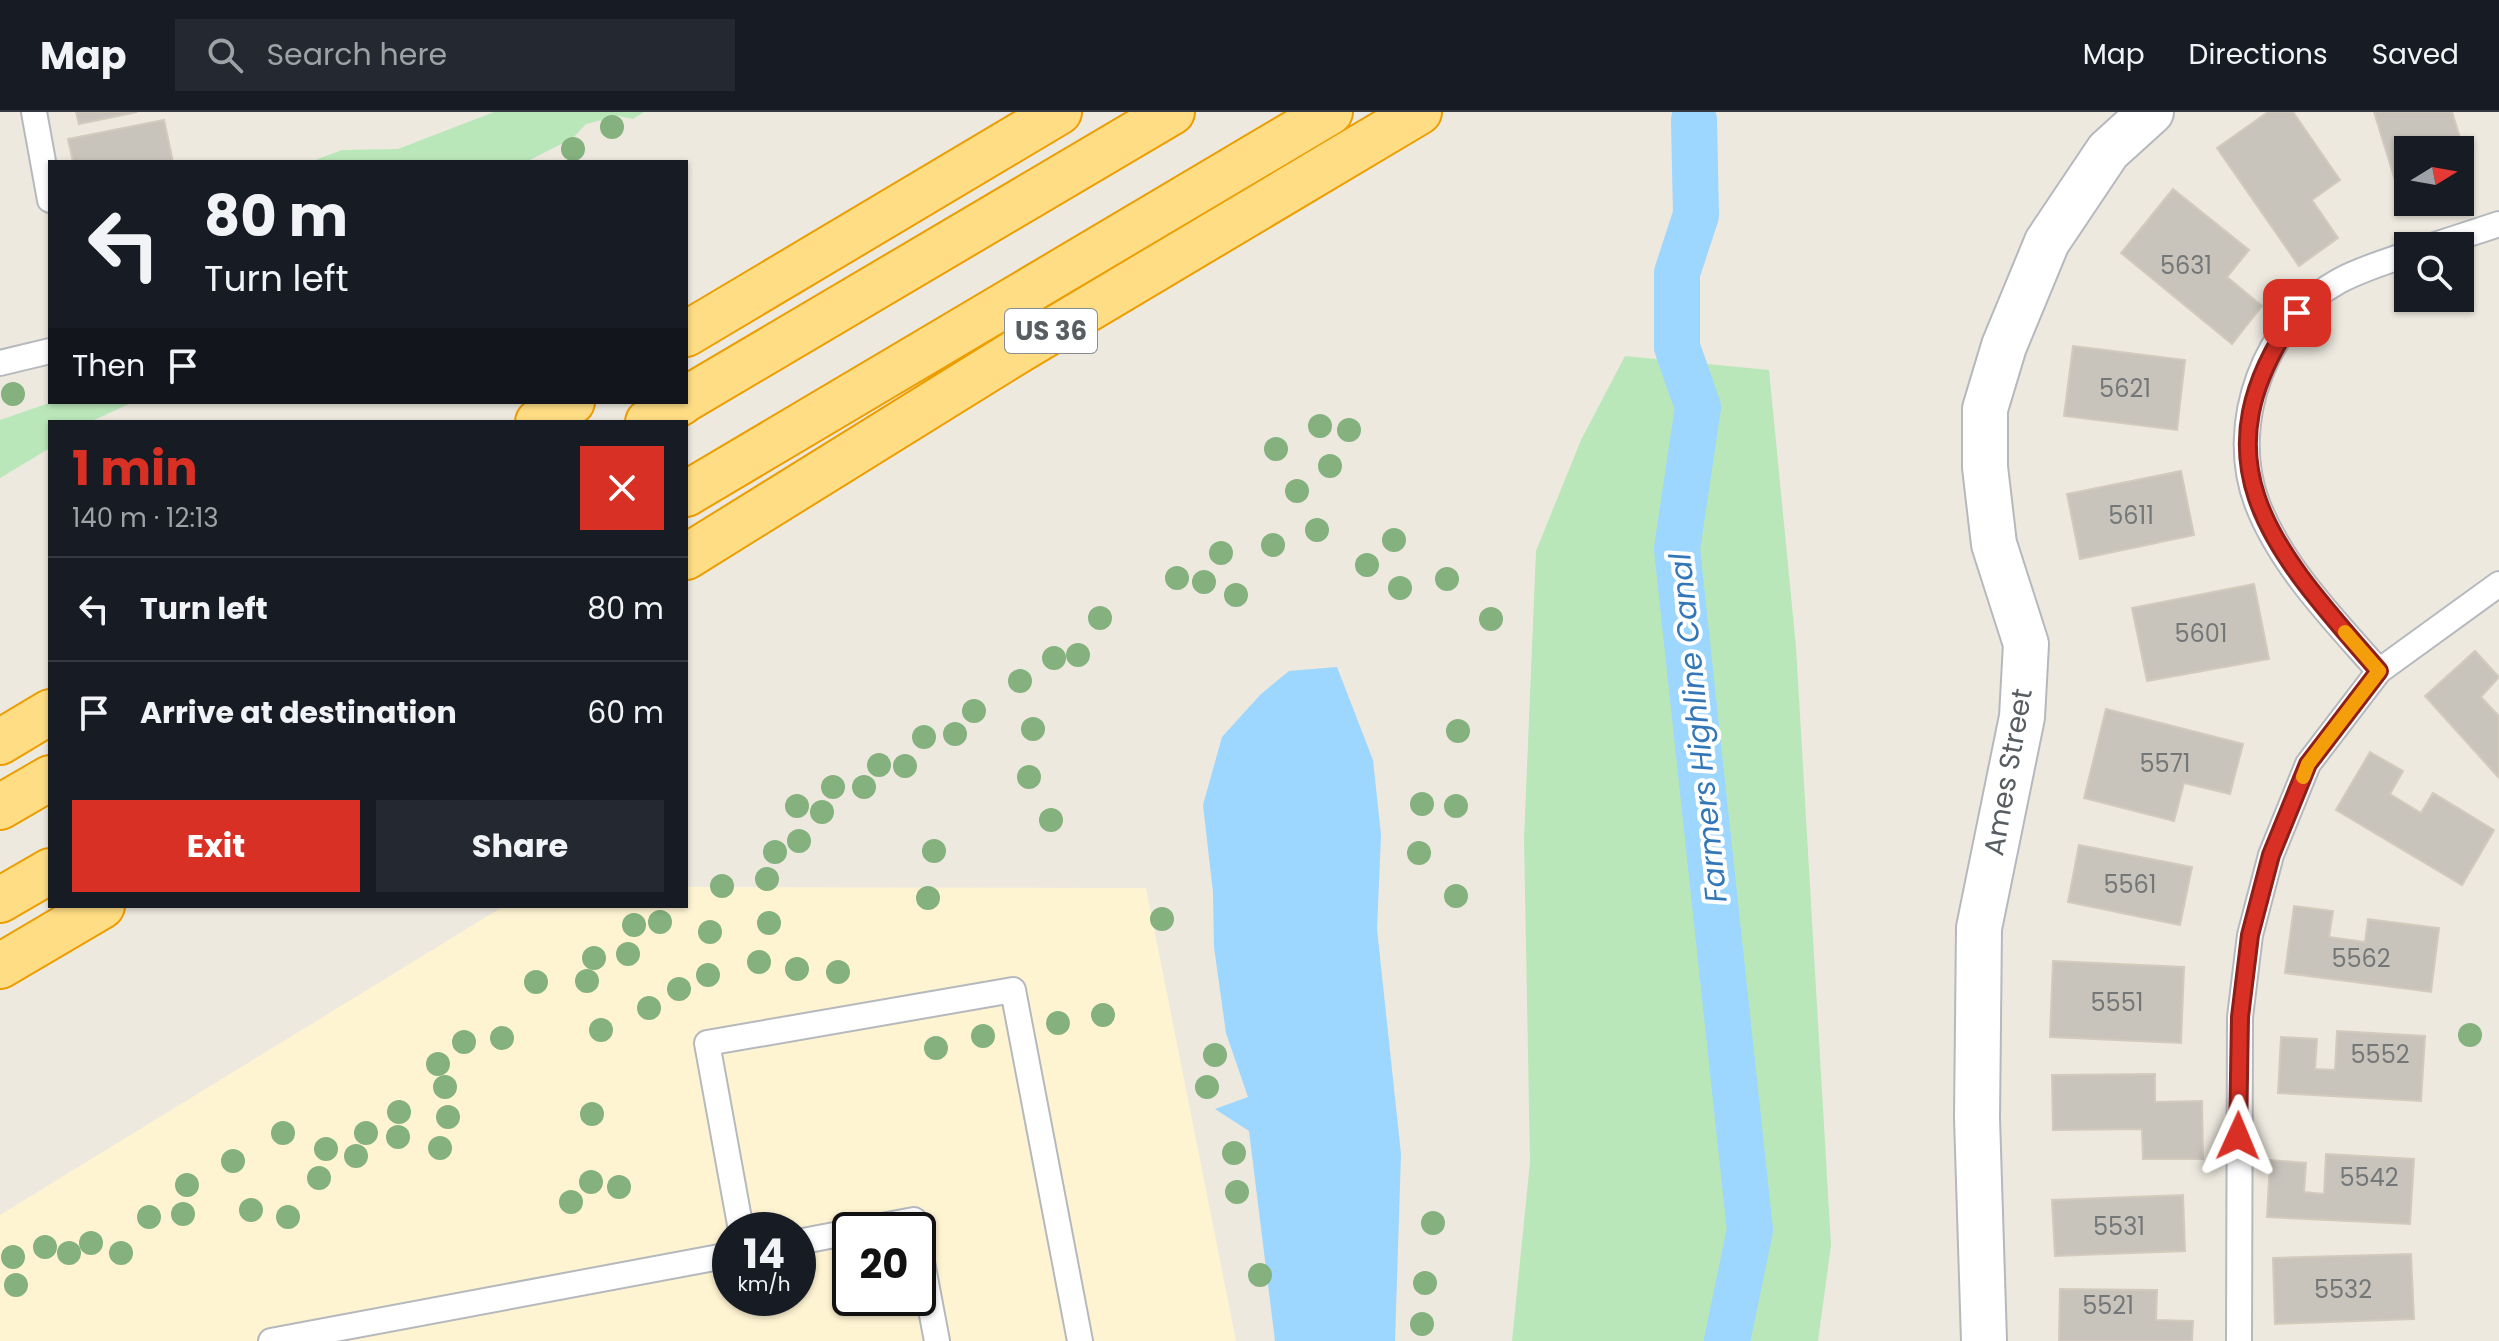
<!DOCTYPE html>
<meta charset="utf-8">
<style>
body{margin:0;font-family:Poppins,sans-serif;background:#242831;color:#f1f3f6;height:100vh;display:flex;flex-direction:column;font-size:30px;white-space:nowrap}
*{box-sizing:border-box;margin:0}
p{font-size:26px;color:#9ea1a6}
.icon{flex:none;width:44px;height:44px;fill:none;stroke:currentColor;stroke-width:2;stroke-linecap:round;stroke-linejoin:round}
.map{position:relative;flex:1;overflow:hidden}
.panel{position:absolute;left:48px;top:308px;width:640px;height:488px;display:flex;flex-direction:column;background:#171b24;border-radius:0px;box-shadow:0 2px 6px #0004}
.panel>*{flex:none}
.guide{position:absolute;left:48px;top:48px;width:640px;height:244px;border-radius:0px;box-shadow:0 2px 6px #0004;background:#171b24;color:#f1f3f6;overflow:hidden}
.needle{width:52px;rotate:79deg}
.fabs{position:absolute;left:2394px;top:24px;display:grid;gap:16px}
.fabs a{display:grid;place-items:center;width:80px;height:80px;border-radius:0px;background:#171b24;box-shadow:0 2px 6px #0004;font-size:40px}
.speed{position:absolute;left:712px;top:1100px;display:flex;gap:16px;font-size:40px;font-weight:700;text-align:center}
.speed>*{display:grid;place-content:center;width:104px;height:104px;border-radius:50%;background:#171b24;box-shadow:0 2px 6px #0004;line-height:1}
.speed small{font-size:20px;font-weight:400}
.speed .limit{border:4px solid #111;border-radius:12px;background:#fff;color:#111}
.pin{position:absolute;display:grid;place-items:center;width:68px;height:68px;color:#fff;margin:-34px;border-radius:16px;box-shadow:0 4px 12px #0006}
.me{position:absolute;width:88px;margin:-44px;rotate:1deg;stroke-linejoin:round;filter:drop-shadow(0 0 6px #0008)}
.turn{display:flex;align-items:center;gap:28px;height:168px;padding:0 24px;font-size:36px}
.turn .icon{width:104px;height:104px;stroke-width:2.5}
.turn b{display:block;font-size:56px;line-height:68px}
.then{display:flex;align-items:center;height:76px;padding:0 24px;background:#0003;gap:16px;font-size:30px}
.round{display:grid;place-items:center;flex:none;width:84px;height:84px;border-radius:0px;background:#242831}
.head{display:flex;align-items:center;justify-content:space-between;height:136px;padding:0 24px}
h1{font-size:48px;font-weight:700;line-height:60px;color:#d93025}
.cta{display:flex;gap:16px;margin-top:auto;padding:16px 24px}
.cta a{flex:1;height:92px;border-radius:0px;background:#d93025;color:#fff;font-size:32px;font-weight:700;line-height:92px;text-align:center}
.cta a+a{background:#242831;color:#f1f3f6}
ul{padding:0;list-style:none}
li{display:flex;align-items:center;gap:24px;height:104px;padding:0 24px;border-top:2px solid #363941}
li div{flex:1}
li b{display:block;font-size:30px}
li em{font-style:normal}
header{display:flex;align-items:center;gap:48px;box-sizing:border-box;height:112px;padding:0 40px;background:#171b24;border-bottom:2px solid #363941}
header strong{font-size:38px}
nav{display:flex;gap:44px;margin-inline-start:auto;font-size:28px}
.search{width:560px;height:72px;background:#242831;display:flex;align-items:center;gap:20px;box-sizing:border-box;padding:0 28px;border-radius:0px;color:#9ea1a6;font-size:30px}
.map>svg:first-child{display:block}
.commercial{fill:#fff4d2;fill-rule:evenodd}
.green{fill:#bae7b9}
.water{fill:#9dd6ff}
.lines{fill:none;stroke-linecap:round;stroke-linejoin:round}
.canal{stroke:#9dd6ff;stroke-width:46}
.building{fill:#c8c4bc;stroke:#d2cbbd;stroke-width:2}
.lane-casing{stroke:#b5b8bd;stroke-width:28}
.street-casing{stroke:#b5b8bd;stroke-width:48}
.highway-casing{stroke:#ec9d00;stroke-width:48}
.lane{stroke:#fff;stroke-width:24}
.street{stroke:#fff;stroke-width:44}
.highway{stroke:#ffdd84;stroke-width:44}
.tree{fill:#84b17e}
.route-casing{stroke:#8d1f18;stroke-width:20}
.route{stroke:#d93025;stroke-width:14}
.slow{stroke:#f59e0b;stroke-width:14}
.labels{text-anchor:middle;dominant-baseline:central;stroke-width:8;stroke-linejoin:round;paint-order:stroke}
.number-label{font-size:24px;fill:#747778}
.shield{fill:#fff;stroke:#8a8e91;stroke-width:2}
.shield-label{font-size:26px;font-weight:bold;fill:#585d62}
.street-label{font-size:28px;fill:#585d62;stroke:#fff}
.water-label{font-size:30px;font-style:italic;fill:#3377b8;stroke:#fff}
</style>
<header>
<strong>Map</strong>
<div class="search"><svg class="icon" aria-label="search" viewBox="0 0 24 24"><circle cx="10" cy="10" r="6"/><path d="M15 15l6 6"/></svg>Search here</div>
<nav><a>Map</a><a>Directions</a><a>Saved</a></nav>
</header>
<div class="map">
<svg width="2499" height="1229" viewBox="0 0 2499 1229">
<rect width="100%" height="100%" fill="#ede9df"/>
<path class="commercial" d="M686,775L1146,776L1236,1229H0V1103L504,794H686ZM730,1118H798V1186H730ZM850,1118H918V1186H850Z"/>
<path class="green" d="M494,0H644L633,7L618,4L586,12L573,26L526,50H310L342,38L398,37Z
M1625,244L1769,258L1796,535L1831,1133L1818,1229H1512L1530,1050L1524,727L1536,439L1581,328Z
M52,290H133L90,310H50V336L0,366V308Z"/>
<path class="water" d="M1337,555L1373,648L1381,723L1377,817L1401,1042L1395,1229H1275L1249,1019L1215,997L1248,985L1226,921L1214,835L1213,780L1203,693L1222,625L1261,582L1289,559Z"/>
<g class="lines">
<path class="canal" d="M1694,8L1696,103L1677,161V235L1698,295L1677,437L1750,1118L1727,1229"/>
</g>
<path class="building" d="M76,0H137L79,12Z
M2268,0H2293L2340,68L2312,88L2338,126L2299,154L2217,36Z
M2374,0H2452L2472,64L2460,67V38H2408V90H2421L2403,94Z
M164,8L173,50H73L68,27Z
M2173,77L2249,138L2227,165L2262,194L2232,232L2121,141Z
M2073,234L2185,248L2177,318L2064,304Z
M2181,359L2194,423L2080,447L2067,382Z
M2254,472L2269,547L2147,569L2132,496Z
M2475,539L2499,565L2481,585L2499,604V666L2425,584Z
M2106,597L2243,632L2230,682L2184,671L2174,709L2084,686Z
M2370,640L2403,659L2390,682L2421,701L2433,681L2494,718L2462,773L2336,698Z
M2079,733L2192,755L2180,813L2068,790Z
M2294,794L2333,799L2329,825L2365,830L2368,807L2439,816L2431,880L2285,861Z
M2053,849L2184,855L2181,931L2050,925Z
M2337,919L2425,924L2421,989L2278,981L2281,925L2317,927L2315,957L2335,958Z
M2155,962V990L2202,989L2203,1047H2143L2142,1017L2053,1018L2052,963Z
M2326,1042L2414,1047L2410,1112L2267,1105L2270,1048L2306,1051L2304,1080L2324,1082Z
M2183,1083L2185,1139L2055,1144L2052,1088Z
M2411,1142L2414,1207L2275,1212L2273,1146Z
M2060,1177L2157,1178L2156,1208L2193,1209L2192,1229H2059Z"/>
<g class="lines">
<g class="lane-casing">
<path id="lane" d="M34,0L50,88
M2432,134L2499,112
M0,251L50,239
M2379,559C2335,509 2281,454 2257,391C2227,312 2265,209 2339,169C2361,157 2385,150 2408,142
M741,1118L707,931L1013,878L1080,1229
M861,1118L914,1108L916,1118
M918,1129L937,1229
M798,1130L850,1120
M271,1229L730,1143
M2239,1229L2240,905L2250,823L2271,743L2308,652L2379,559L2499,472"/>
</g>
<g class="street-casing">
<path id="street" d="M1984,1229L1977,1006L1979,816L2022,605L2026,532L1994,432L1985,355V297L2004,234L2047,130L2108,39L2151,0"/>
</g>
<g class="highway-casing">
<path id="highway" d="M686,222L1059,0
M686,287L1172,0
M538,310L572,290
M648,310L682,290
M686,382L1330,0
M686,445L1021,237L1419,0
M0,630L50,600
M0,695L50,666
M0,788L50,759
M0,854L102,794"/>
</g>
<use href="#lane" class="lane"/>
<use href="#street" class="street"/>
<use href="#highway" class="highway"/>
</g>
<g class="tree">
<circle cx="612" cy="15" r="12"/>
<circle cx="573" cy="37" r="12"/>
<circle cx="13" cy="282" r="12"/>
<circle cx="1320" cy="314" r="12"/>
<circle cx="1349" cy="318" r="12"/>
<circle cx="1276" cy="337" r="12"/>
<circle cx="1330" cy="354" r="12"/>
<circle cx="1297" cy="379" r="12"/>
<circle cx="1317" cy="418" r="12"/>
<circle cx="1394" cy="428" r="12"/>
<circle cx="1273" cy="433" r="12"/>
<circle cx="1221" cy="441" r="12"/>
<circle cx="1367" cy="453" r="12"/>
<circle cx="1177" cy="466" r="12"/>
<circle cx="1447" cy="467" r="12"/>
<circle cx="1204" cy="470" r="12"/>
<circle cx="1400" cy="476" r="12"/>
<circle cx="1236" cy="483" r="12"/>
<circle cx="1100" cy="506" r="12"/>
<circle cx="1491" cy="507" r="12"/>
<circle cx="1078" cy="543" r="12"/>
<circle cx="1054" cy="546" r="12"/>
<circle cx="1020" cy="569" r="12"/>
<circle cx="974" cy="599" r="12"/>
<circle cx="1033" cy="617" r="12"/>
<circle cx="1458" cy="619" r="12"/>
<circle cx="955" cy="622" r="12"/>
<circle cx="924" cy="625" r="12"/>
<circle cx="879" cy="653" r="12"/>
<circle cx="905" cy="654" r="12"/>
<circle cx="1029" cy="665" r="12"/>
<circle cx="833" cy="675" r="12"/>
<circle cx="864" cy="675" r="12"/>
<circle cx="1422" cy="692" r="12"/>
<circle cx="797" cy="694" r="12"/>
<circle cx="1456" cy="694" r="12"/>
<circle cx="822" cy="700" r="12"/>
<circle cx="1051" cy="708" r="12"/>
<circle cx="799" cy="729" r="12"/>
<circle cx="934" cy="739" r="12"/>
<circle cx="775" cy="740" r="12"/>
<circle cx="1419" cy="741" r="12"/>
<circle cx="767" cy="767" r="12"/>
<circle cx="722" cy="774" r="12"/>
<circle cx="1456" cy="784" r="12"/>
<circle cx="928" cy="786" r="12"/>
<circle cx="1162" cy="807" r="12"/>
<circle cx="660" cy="810" r="12"/>
<circle cx="769" cy="811" r="12"/>
<circle cx="634" cy="813" r="12"/>
<circle cx="710" cy="820" r="12"/>
<circle cx="628" cy="842" r="12"/>
<circle cx="594" cy="846" r="12"/>
<circle cx="759" cy="850" r="12"/>
<circle cx="797" cy="857" r="12"/>
<circle cx="838" cy="860" r="12"/>
<circle cx="708" cy="863" r="12"/>
<circle cx="587" cy="869" r="12"/>
<circle cx="536" cy="870" r="12"/>
<circle cx="679" cy="877" r="12"/>
<circle cx="649" cy="896" r="12"/>
<circle cx="1103" cy="903" r="12"/>
<circle cx="1058" cy="911" r="12"/>
<circle cx="601" cy="918" r="12"/>
<circle cx="2470" cy="923" r="12"/>
<circle cx="983" cy="924" r="12"/>
<circle cx="502" cy="926" r="12"/>
<circle cx="464" cy="930" r="12"/>
<circle cx="936" cy="936" r="12"/>
<circle cx="1215" cy="943" r="12"/>
<circle cx="438" cy="952" r="12"/>
<circle cx="445" cy="975" r="12"/>
<circle cx="1207" cy="975" r="12"/>
<circle cx="399" cy="1000" r="12"/>
<circle cx="592" cy="1002" r="12"/>
<circle cx="448" cy="1005" r="12"/>
<circle cx="283" cy="1021" r="12"/>
<circle cx="366" cy="1021" r="12"/>
<circle cx="398" cy="1025" r="12"/>
<circle cx="440" cy="1036" r="12"/>
<circle cx="326" cy="1037" r="12"/>
<circle cx="1234" cy="1041" r="12"/>
<circle cx="356" cy="1044" r="12"/>
<circle cx="233" cy="1049" r="12"/>
<circle cx="319" cy="1066" r="12"/>
<circle cx="591" cy="1070" r="12"/>
<circle cx="187" cy="1073" r="12"/>
<circle cx="619" cy="1075" r="12"/>
<circle cx="1237" cy="1080" r="12"/>
<circle cx="571" cy="1090" r="12"/>
<circle cx="251" cy="1098" r="12"/>
<circle cx="183" cy="1102" r="12"/>
<circle cx="149" cy="1105" r="12"/>
<circle cx="288" cy="1105" r="12"/>
<circle cx="1433" cy="1111" r="12"/>
<circle cx="91" cy="1131" r="12"/>
<circle cx="45" cy="1135" r="12"/>
<circle cx="69" cy="1141" r="12"/>
<circle cx="121" cy="1141" r="12"/>
<circle cx="13" cy="1145" r="12"/>
<circle cx="1260" cy="1163" r="12"/>
<circle cx="1425" cy="1171" r="12"/>
<circle cx="16" cy="1173" r="12"/>
<circle cx="1422" cy="1212" r="12"/>
</g>
<g class="lines">
<g class="route-casing">
<path id="route" d="M2238,1024L2240,905L2250,823L2271,743L2308,652L2379,559C2276,440 2190,353 2297,201"/>
</g>
<use href="#route" class="route"/>
<path class="slow" d="M2303,665L2308,652L2379,559L2345,520"/>
</g>
<g class="labels">
<g class="number-label">
<text x="2186" y="153">5631</text>
<text x="2125" y="276">5621</text>
<text x="2131" y="403">5611</text>
<text x="2201" y="521">5601</text>
<text x="2165" y="651">5571</text>
<text x="2130" y="772">5561</text>
<text x="2361" y="846">5562</text>
<text x="2117" y="890">5551</text>
<text x="2380" y="942">5552</text>
<text x="2369" y="1065">5542</text>
<text x="2119" y="1114">5531</text>
<text x="2343" y="1177">5532</text>
<text x="2108" y="1193">5521</text>
</g>
<rect class="shield" x="1005" y="197" width="92" height="44" rx="6"/>
<g class="shield-label">
<text x="1051" y="219">US 36</text>
</g>
<g class="street-label">
<text transform="translate(2008 660) rotate(-80)">Ames Street</text>
</g>
<g class="water-label">
<text transform="translate(1698 616) rotate(-96)">Farmers Highline Canal</text>
</g>
</g>
</svg>
<div class="fabs">
<a><svg class="needle" viewBox="-14 -14 28 28"><path d="M0-13l5 13h-10z" fill="#e53935"/><path d="M0 13l5-13h-10z" fill="#9ea1a6"/></svg></a>
<a><svg class="icon" aria-label="search" viewBox="0 0 24 24"><circle cx="10" cy="10" r="6"/><path d="M15 15l6 6"/></svg></a>
</div>
<div class="speed"><div>14<small>km/h</small></div><div class="limit">20</div></div>
<div class="pin" style="left:2297px;top:201px;background:#d93025"><svg class="icon" aria-label="arrive" viewBox="0 0 24 24"><path d="M6 21V4h12l-3 4 3 4H6"/></svg></div>
<svg class="me" style="left:2238px;top:1024px" viewBox="-20 -20 40 40"><path d="M0-17L14 15 0 8-14 15z" fill="#d93025" stroke="#fff" stroke-width="4"/></svg>
<div class="guide">
<div class="turn"><svg class="icon" aria-label="left" viewBox="0 0 24 24"><path d="M17 20v-9H6M10 6l-5 5 5 5"/></svg><div><b>80 m</b>Turn left</div></div>
<div class="then">Then<svg class="icon" aria-label="arrive" viewBox="0 0 24 24"><path d="M6 21V4h12l-3 4 3 4H6"/></svg></div>
</div>
<section class="panel">
<div class="head"><div><h1>1 min</h1><p>140 m · 12:13</p></div><a class="round" style="background:#d93025;color:#fff"><svg class="icon" aria-label="close" viewBox="0 0 24 24"><path d="M6 6l12 12M18 6L6 18"/></svg></a></div>
<ul>
<li><svg class="icon" aria-label="left" viewBox="0 0 24 24"><path d="M17 20v-9H6M10 6l-5 5 5 5"/></svg><div><b>Turn left</b></div><em>80 m</em></li>
<li><svg class="icon" aria-label="arrive" viewBox="0 0 24 24"><path d="M6 21V4h12l-3 4 3 4H6"/></svg><div><b>Arrive at destination</b></div><em>60 m</em></li>
</ul>
<div class="cta"><a>Exit</a><a>Share</a></div>
</section>
</div>
